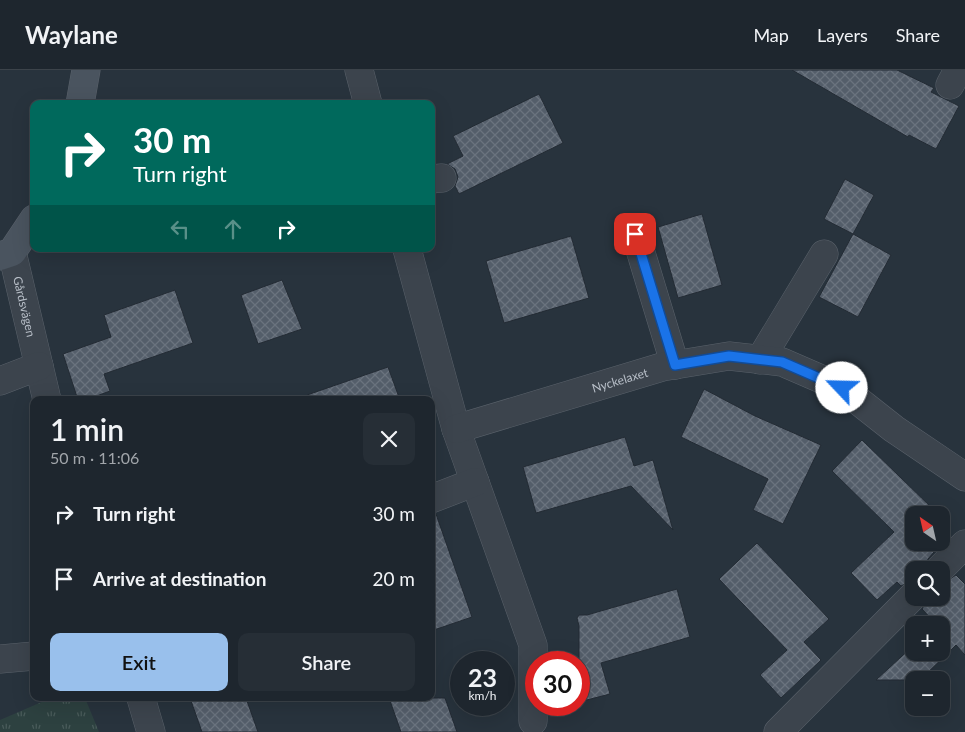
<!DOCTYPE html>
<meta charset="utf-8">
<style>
body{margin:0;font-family:Lato,sans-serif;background:#262e36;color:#f1f3f6;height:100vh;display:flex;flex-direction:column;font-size:19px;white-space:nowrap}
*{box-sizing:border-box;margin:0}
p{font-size:16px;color:#a1a5aa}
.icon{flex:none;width:28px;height:28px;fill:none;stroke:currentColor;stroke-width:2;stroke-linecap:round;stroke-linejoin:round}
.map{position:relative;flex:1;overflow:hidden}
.panel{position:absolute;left:30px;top:326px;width:405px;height:305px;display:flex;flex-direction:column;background:#1e262e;border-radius:10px;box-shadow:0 5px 20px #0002,0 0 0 1px #3c434a}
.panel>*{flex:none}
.top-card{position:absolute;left:30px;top:30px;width:405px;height:152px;border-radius:10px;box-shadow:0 5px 20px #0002,0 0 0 1px #3c434a;background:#00695c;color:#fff;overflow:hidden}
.needle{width:32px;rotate:326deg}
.buttons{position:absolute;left:905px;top:436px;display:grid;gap:10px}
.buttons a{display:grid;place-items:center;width:45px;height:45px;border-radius:10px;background:#1e262e;box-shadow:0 5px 20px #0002,0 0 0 1px #3c434a;font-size:25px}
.speed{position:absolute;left:450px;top:581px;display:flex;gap:10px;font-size:25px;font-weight:700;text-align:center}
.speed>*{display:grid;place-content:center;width:65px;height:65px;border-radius:50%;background:#1e262e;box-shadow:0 5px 20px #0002,0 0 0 1px #3c434a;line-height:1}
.speed small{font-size:12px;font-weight:400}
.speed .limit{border:8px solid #d22;background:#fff;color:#111}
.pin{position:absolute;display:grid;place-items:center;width:42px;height:42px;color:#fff;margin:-21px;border-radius:10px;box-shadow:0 2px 8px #0006}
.me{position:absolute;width:55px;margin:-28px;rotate:294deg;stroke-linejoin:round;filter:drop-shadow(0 0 4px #0008)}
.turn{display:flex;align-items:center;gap:18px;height:105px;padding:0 20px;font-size:22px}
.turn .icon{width:65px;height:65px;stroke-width:2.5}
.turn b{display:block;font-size:35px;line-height:42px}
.lanes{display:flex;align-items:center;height:48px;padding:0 20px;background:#0003;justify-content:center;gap:25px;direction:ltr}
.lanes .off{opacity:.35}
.round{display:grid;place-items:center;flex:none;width:52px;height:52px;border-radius:10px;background:#262e36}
.head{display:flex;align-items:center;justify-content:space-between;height:85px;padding:0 20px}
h1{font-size:30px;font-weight:600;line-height:38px}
.cta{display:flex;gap:10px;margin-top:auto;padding:10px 20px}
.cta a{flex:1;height:58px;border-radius:10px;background:#99c0ec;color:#111;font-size:20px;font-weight:600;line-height:58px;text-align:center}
.cta a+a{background:#262e36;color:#f1f3f6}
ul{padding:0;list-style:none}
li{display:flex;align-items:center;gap:15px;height:65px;padding:0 20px}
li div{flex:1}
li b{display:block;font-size:19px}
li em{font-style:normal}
header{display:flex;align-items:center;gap:30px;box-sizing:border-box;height:70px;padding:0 25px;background:#1e262e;border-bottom:1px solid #3c434a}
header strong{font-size:24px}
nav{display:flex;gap:28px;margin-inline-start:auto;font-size:18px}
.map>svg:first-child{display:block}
.park{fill:url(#park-tufts)}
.building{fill:url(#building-cross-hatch);stroke:#232b34}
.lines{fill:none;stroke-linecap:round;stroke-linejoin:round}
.street-casing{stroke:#5a626b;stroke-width:29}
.secondary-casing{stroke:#5a626b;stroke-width:29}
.street{stroke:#3c444d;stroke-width:28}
.secondary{stroke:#4a545f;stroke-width:28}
.route-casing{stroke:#114b97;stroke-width:12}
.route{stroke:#1a73e8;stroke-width:9}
.labels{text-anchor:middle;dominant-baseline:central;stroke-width:5;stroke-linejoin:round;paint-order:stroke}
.street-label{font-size:12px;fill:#b8bfc8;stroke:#212932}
</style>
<header>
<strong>Waylane</strong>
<nav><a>Map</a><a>Layers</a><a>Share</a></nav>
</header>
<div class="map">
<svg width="965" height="662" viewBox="0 0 965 662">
<defs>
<pattern id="park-tufts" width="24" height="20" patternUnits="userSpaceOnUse" patternTransform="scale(1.25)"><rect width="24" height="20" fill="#2d4140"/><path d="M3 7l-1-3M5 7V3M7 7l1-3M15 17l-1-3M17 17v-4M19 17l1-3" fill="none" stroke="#495b5a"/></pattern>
<pattern id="building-cross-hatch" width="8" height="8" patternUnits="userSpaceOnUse" patternTransform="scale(1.25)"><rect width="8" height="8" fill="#545e6a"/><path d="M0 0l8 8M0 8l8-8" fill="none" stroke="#6a737e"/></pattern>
</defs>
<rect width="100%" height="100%" fill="#28333d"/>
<path class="park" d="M51,628H85L99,662H0V650Z"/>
<path class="building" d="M792,0H897L934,18L931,22L959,36L936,79L909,65L908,67Z
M539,24L563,73L459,124L455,116L458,107L455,99L447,94L463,86L453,66Z
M845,109L874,125L853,164L824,149Z
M702,144L722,215L678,228L658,157Z
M853,164L891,185L858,247L819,227Z
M571,166L589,228L504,253L486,191Z
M282,210L302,259L258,274L241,225Z
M175,220L193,273L104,304L110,321L86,330H78L63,284L111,267L104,245Z
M388,297L400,330H308L307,325Z
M704,319L755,346L821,375L783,454L753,440L768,409L681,367Z
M625,367L634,396L653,390L673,460L631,416L536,443L523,397Z
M862,370L935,441L931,445H914V472H925L934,482L928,489L924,500H914V510L901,516L897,512L877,530L851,503L894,462L832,401Z
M431,444H436L472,547L431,561Z
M757,473L829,549L804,572L821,590L781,628L760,605L787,580L719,509Z
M956,505L965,514V585L956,575L920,610H876L914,575V582H941V555H935L936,554L922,539L929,528H941V515Z
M677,519L690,567L601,593L610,624L579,632V556L577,548L579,545H587Z
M190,628H246L258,662H202Z
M389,628H445L457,662H401Z"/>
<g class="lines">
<g class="street-casing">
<g id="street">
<path d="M359,0L368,34"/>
<path d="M950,15L958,0"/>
<path d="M431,109L442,108"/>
<path d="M635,163L675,295"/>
<path d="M407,179L456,359L533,575V651"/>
<path id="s1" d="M12,182L47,330"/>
<path d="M760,290L824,184"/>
<path d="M0,311L39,296"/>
<path id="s2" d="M456,359L662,297L729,286L782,292L842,318L894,359L965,407"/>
<path d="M431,429L475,412"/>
<path d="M939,500L965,474"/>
<path d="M0,589L34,586"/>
<path d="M141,628L151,662"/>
<path d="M778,662L914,525"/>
</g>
</g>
<g class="secondary-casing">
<path id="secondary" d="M80,34L86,0
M0,186L12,182L34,149"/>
</g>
<use href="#street" class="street"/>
<use href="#secondary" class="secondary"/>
</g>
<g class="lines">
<g class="route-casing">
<path id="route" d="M635,164L675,295L729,286L782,292L842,318"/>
</g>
<use href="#route" class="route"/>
</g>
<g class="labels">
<g class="street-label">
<text stroke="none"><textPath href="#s1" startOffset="56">Gårdsvägen</textPath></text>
<text stroke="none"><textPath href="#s2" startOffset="171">Nyckelaxet</textPath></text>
</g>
</g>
</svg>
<div class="buttons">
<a><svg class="needle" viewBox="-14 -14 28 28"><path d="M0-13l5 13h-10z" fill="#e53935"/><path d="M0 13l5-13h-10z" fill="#a1a5aa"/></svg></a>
<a><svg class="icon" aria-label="search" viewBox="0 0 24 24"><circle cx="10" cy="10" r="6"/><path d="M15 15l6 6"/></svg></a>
<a>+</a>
<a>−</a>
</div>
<div class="speed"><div>23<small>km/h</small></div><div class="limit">30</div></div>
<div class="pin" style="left:635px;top:164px;background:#d93025"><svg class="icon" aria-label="arrive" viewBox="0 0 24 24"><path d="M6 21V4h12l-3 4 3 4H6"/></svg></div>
<svg class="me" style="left:842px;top:318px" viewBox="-20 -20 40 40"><circle r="19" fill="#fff"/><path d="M0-13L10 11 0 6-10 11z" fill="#1a73e8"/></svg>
<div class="top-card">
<div class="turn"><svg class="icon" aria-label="right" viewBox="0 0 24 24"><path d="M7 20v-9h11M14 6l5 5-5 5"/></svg><div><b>30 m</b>Turn right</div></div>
<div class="lanes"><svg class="icon off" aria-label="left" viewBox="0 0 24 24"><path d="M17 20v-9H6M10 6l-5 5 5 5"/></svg><svg class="icon off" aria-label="ahead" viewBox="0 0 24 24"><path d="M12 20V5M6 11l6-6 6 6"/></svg><svg class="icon" aria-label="right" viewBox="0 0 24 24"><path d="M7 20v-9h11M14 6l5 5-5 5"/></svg></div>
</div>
<section class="panel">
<div class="head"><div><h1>1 min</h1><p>50 m · 11:06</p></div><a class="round"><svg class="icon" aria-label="close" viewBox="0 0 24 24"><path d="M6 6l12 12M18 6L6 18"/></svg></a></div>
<ul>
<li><svg class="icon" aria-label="right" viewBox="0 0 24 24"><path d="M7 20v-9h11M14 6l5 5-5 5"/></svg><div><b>Turn right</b></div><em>30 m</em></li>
<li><svg class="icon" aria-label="arrive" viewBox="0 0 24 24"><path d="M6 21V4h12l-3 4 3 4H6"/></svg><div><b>Arrive at destination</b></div><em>20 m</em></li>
</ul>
<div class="cta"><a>Exit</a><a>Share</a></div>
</section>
</div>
